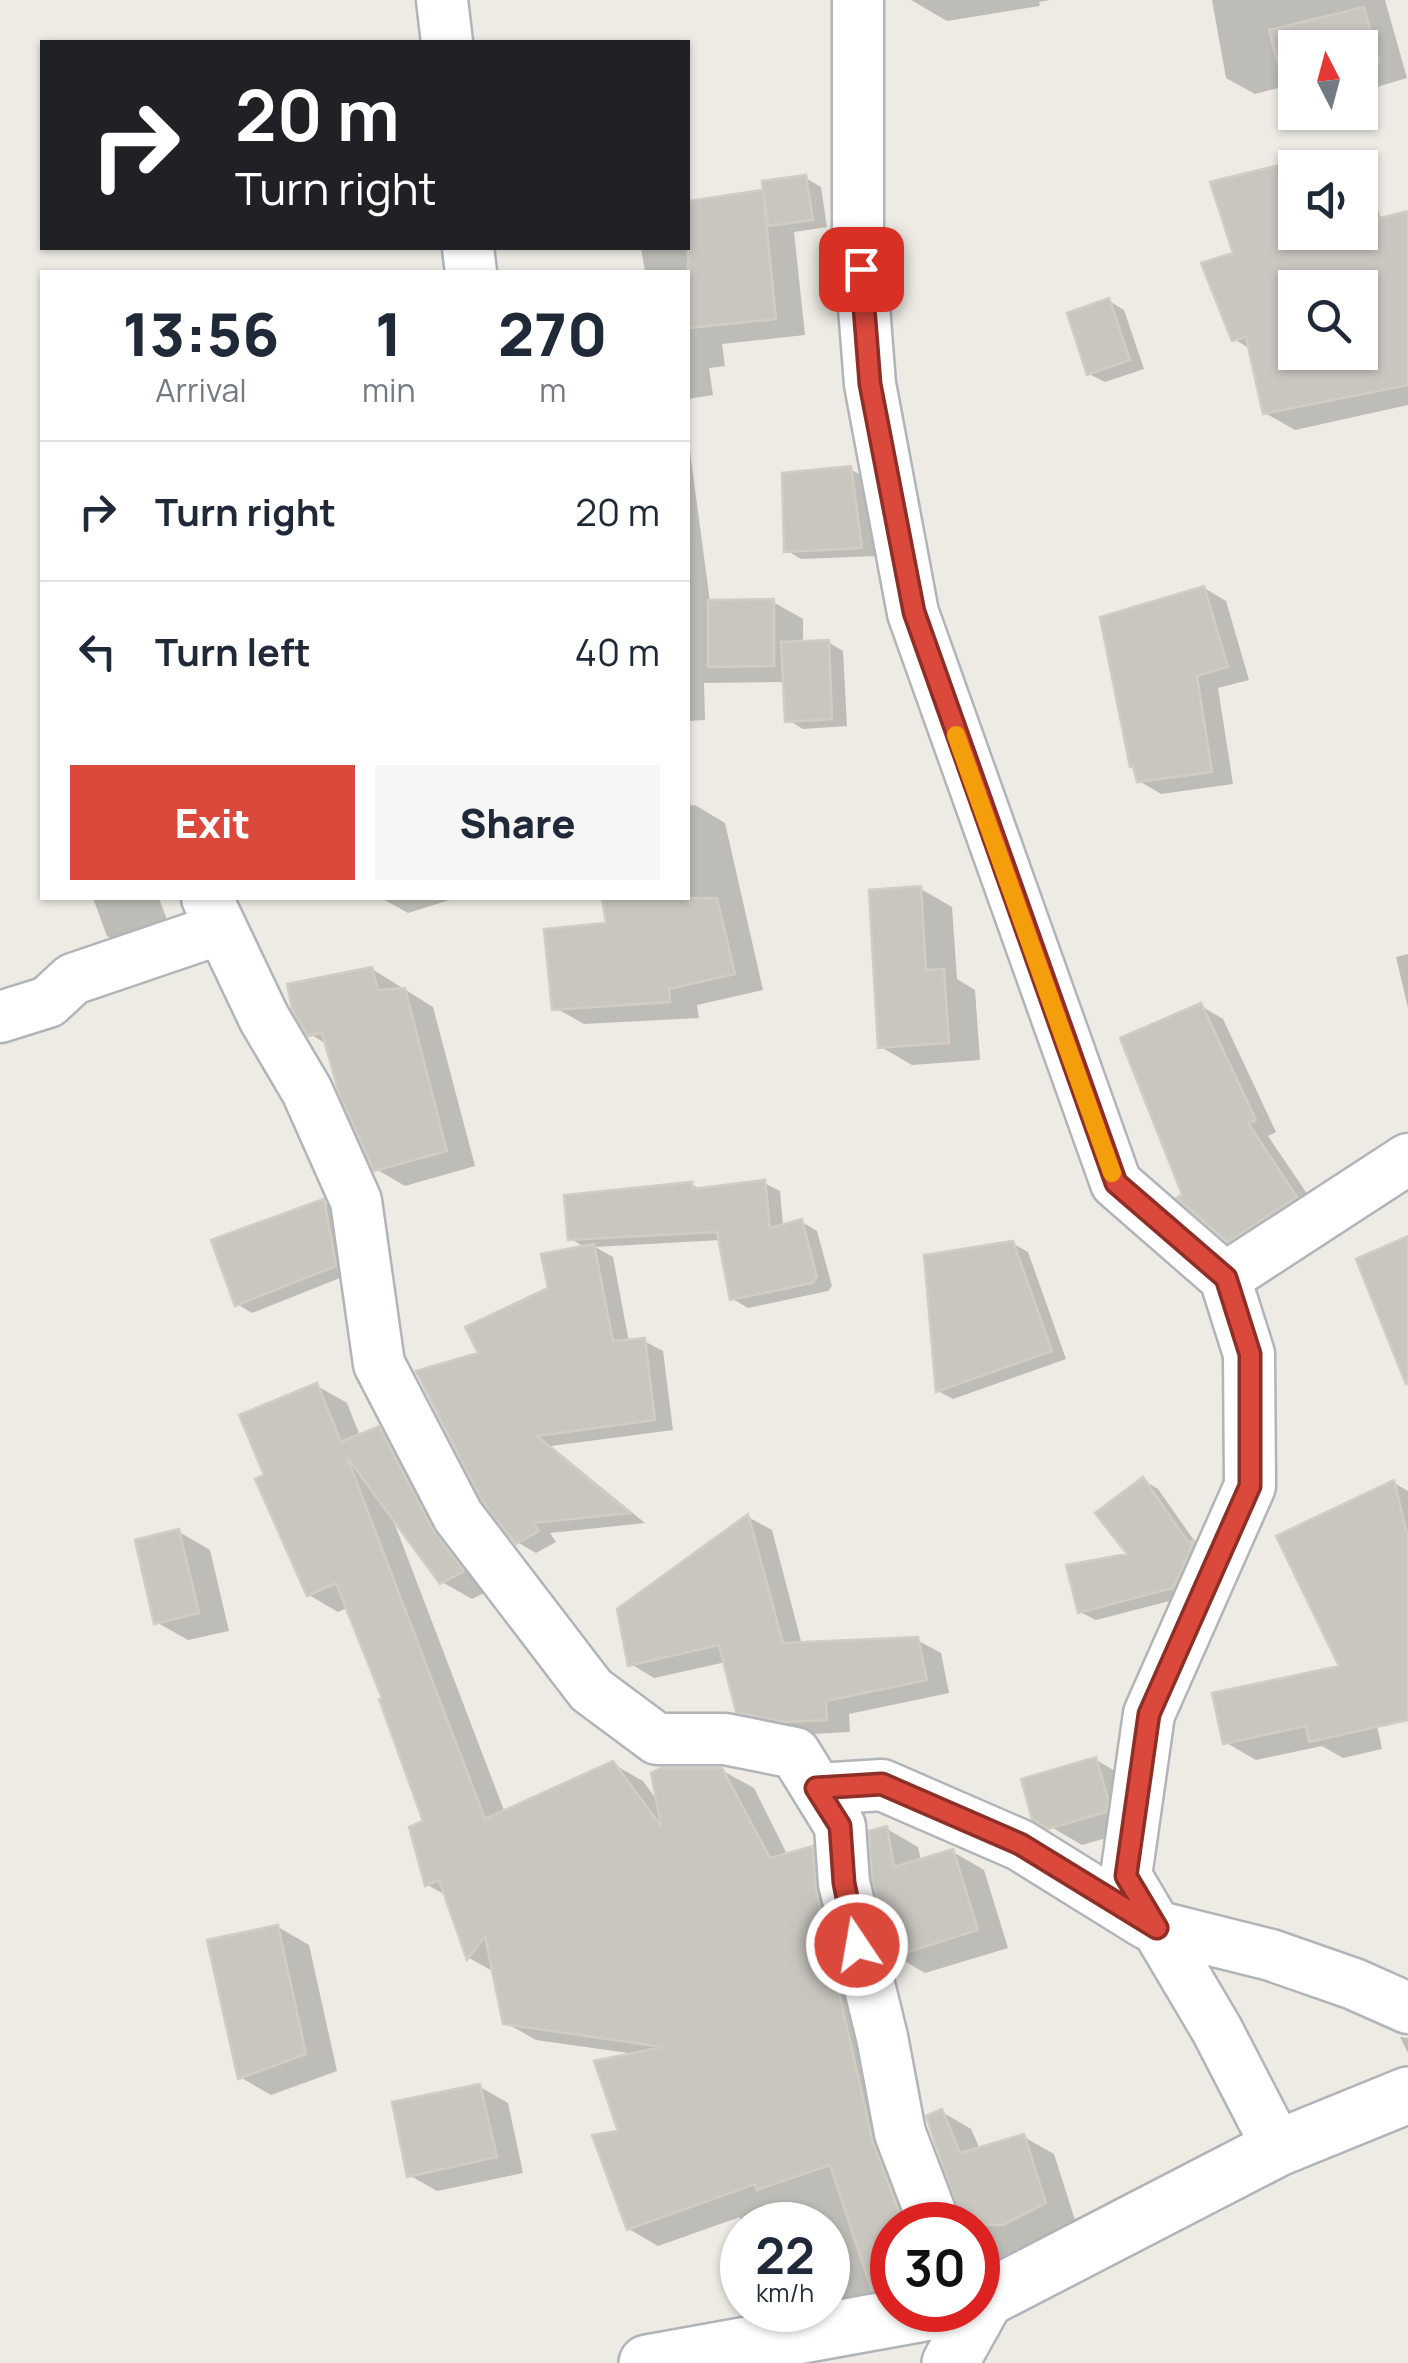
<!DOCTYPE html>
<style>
body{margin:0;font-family:Manrope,sans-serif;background:#f6f6f7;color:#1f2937;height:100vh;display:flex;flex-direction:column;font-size:38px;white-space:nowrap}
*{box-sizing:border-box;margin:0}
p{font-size:32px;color:#747a83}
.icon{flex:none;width:55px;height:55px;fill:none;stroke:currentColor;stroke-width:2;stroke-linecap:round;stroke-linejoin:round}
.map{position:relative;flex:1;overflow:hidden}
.sheet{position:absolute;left:40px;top:270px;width:650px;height:630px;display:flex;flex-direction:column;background:#fff;border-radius:0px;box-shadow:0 2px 8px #0004}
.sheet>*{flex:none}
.guide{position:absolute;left:40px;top:40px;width:650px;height:210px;border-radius:0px;box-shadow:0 2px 8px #0004;background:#202124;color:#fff;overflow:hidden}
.needle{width:65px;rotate:354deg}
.controls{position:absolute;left:1278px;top:30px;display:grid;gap:20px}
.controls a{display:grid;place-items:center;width:100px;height:100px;border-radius:0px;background:#fff;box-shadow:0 2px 8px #0004;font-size:50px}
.speed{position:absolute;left:720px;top:2202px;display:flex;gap:20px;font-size:50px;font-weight:700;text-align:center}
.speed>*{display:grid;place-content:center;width:130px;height:130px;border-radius:50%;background:#fff;box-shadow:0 2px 8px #0004;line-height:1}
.speed small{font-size:25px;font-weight:400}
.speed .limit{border:15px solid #d22;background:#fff;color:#111}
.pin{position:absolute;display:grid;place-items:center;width:85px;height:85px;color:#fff;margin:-42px;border-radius:20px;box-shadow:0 5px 15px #0006}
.me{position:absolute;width:110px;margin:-55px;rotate:348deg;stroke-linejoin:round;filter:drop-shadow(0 0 8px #0008)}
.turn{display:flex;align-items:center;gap:35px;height:210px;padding:0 30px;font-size:45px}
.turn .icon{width:130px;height:130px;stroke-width:2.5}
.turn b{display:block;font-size:70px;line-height:85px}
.eta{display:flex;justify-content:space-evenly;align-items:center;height:170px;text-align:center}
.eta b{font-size:60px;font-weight:800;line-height:70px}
.button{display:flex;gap:20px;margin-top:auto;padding:20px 30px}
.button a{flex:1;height:115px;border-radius:0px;background:#db483c;color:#fff;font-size:40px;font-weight:800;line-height:115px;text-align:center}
.button a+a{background:#f6f6f7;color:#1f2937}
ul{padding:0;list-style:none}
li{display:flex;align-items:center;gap:30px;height:140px;padding:0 30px;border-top:2px solid #e0e1e3}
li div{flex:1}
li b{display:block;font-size:38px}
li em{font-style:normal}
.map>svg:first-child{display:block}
.shadow{fill:#0003;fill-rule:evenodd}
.building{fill:#c9c6c0;stroke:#d1cdc2;stroke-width:2.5;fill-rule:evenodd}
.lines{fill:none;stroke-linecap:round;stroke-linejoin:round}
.street-casing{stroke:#b1b4b8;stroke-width:55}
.secondary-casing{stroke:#b0b3b8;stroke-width:60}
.street{stroke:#fff;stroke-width:50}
.secondary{stroke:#fff;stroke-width:55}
.route-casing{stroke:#8e2f27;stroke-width:25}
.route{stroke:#db483c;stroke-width:18}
.slow{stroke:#f59e0b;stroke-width:18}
</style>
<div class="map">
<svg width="1408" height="2363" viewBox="0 0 1408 2363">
<rect width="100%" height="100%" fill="#edebe4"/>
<path class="shadow" d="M911,0H1050L1039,2L1040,6L947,21Z
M1212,0H1385L1407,78L1360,92V48H1295V94L1286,86L1255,94L1226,78Z
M1337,154L1366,171L1381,220L1408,214V405L1295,430L1265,413L1252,350L1234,339L1237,255L1213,183ZM1295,168H1360V232H1295ZM1295,288H1360V352H1295Z
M806,178L821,187L827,227L794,232L805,335L722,344L725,366L709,368L713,395L688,399V272H645L641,248H688V203L766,195Z
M1109,301L1124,310L1144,369L1105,382L1089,374Z
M688,436L710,602H773L803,619V643L828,642L843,651L847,726L803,729L788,720L786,682L704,683L705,720L688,721Z
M850,469L866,478L877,556L801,559L786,550Z
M1204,588L1226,601L1249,680L1218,688L1233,784L1161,794L1139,781Z
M695,805L725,823L763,990L697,1005L699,1018L584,1024L554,1007L609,926L604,898H688V806Z
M921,889L952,907L957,979L975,990L980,1060L912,1065L881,1047Z
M93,898H159L170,928L123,945L107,936Z
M381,898H456L408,913Z
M1408,954V1008L1396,957Z
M372,969L433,1007L475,1166L405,1186L376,1169L328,1045L310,1034Z
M1201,1006L1223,1019L1276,1132L1268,1136L1318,1210L1251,1253L1229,1240L1185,1194Z
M764,1183L780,1191L783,1227L802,1222L817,1231L832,1286L828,1291L748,1308L733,1299L721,1240L595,1247L613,1257L629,1342L644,1341L663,1351L673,1430L551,1446L645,1523L550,1533L556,1542L536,1553L517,1542L481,1355L586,1248L571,1239L691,1184L702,1190Z
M323,1202L339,1211L350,1274L252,1313L237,1304Z
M1012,1243L1028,1252L1066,1359L953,1399L938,1391Z
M317,1386L347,1403L360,1436L378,1428L408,1446L492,1589L472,1599L442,1582L392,1517L505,1813L613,1764L643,1781L659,1803L662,1770L723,1771L754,1788L788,1856L812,1849L842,1866L929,2225H892V2308L784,2328L755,2311L828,2310V2225H742V2235L740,2217L658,2246L629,2229L621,2133L635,2054L536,2040L506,2023L496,1973L469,1958L447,1896L428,1885L426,1823L385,1700L347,1608L338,1612L309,1595L267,1477Z
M1143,1480L1158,1489L1198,1546L1189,1596L1096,1620L1080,1612L1132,1555Z
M1394,1483L1408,1491V1676L1370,1692L1382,1749L1343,1758L1322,1746L1256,1760L1225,1742L1345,1673Z
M748,1517L772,1530L802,1645L917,1640L941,1653L949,1693L849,1714L850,1732L810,1734L763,1724L738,1710L726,1662L654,1678L631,1664Z
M179,1532L210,1550L229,1631L188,1640L156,1622Z
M1096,1760L1127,1778L1137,1829L1082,1845L1034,1817Z
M887,1829L918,1847L921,1861L953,1852L984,1870L1008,1948L925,1973L894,1955Z
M278,1927L309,1945L337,2071L271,2095L240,2077Z
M1400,2037L1408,2038V2053Z
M480,2087L508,2103L523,2173L437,2191L409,2175Z
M942,2112L971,2129L980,2149L1024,2137L1054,2154L1075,2220L978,2269V2225H965Z"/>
<path class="building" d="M1364,7L1379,62L1360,68V48H1295V87L1285,90L1269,30Z
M1337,151L1341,168H1295V232H1360V223L1408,211V385L1263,414L1246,337L1232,341L1201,263L1233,253L1210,182ZM1295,288H1360V352H1295Z
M806,175L813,220L768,226L762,181Z
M763,190L776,319L688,328V201Z
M1109,298L1130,360L1087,375L1067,313Z
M851,466L862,548L784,552L782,473Z
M1204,586L1228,667L1197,676L1212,772L1137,782L1133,766L1130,767L1100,617Z
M774,599V666L708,667V600Z
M829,640L832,719L785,722L781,642Z
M921,886L926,970L944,969L949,1043L878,1048L869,890Z
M602,898H717L735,974L669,989L670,1002L552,1010L544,929L606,923Z
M372,967L378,990L405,988L447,1151L374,1171L339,1093L322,1033L308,1036L292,1009L287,984Z
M1201,1003L1256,1120L1248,1123L1297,1197L1228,1242L1177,1198L1182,1194L1120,1038Z
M765,1180L770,1228L802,1219L817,1277L812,1283L730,1300L717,1232L568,1240L564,1195L692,1182V1189Z
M324,1199L336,1266L235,1306L211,1240Z
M1408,1236V1383L1406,1384L1356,1259Z
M1013,1241L1052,1351L936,1392L924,1255Z
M594,1244L613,1341L645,1338L655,1420L537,1436L630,1513L533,1523L539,1531L516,1544L482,1501L416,1371L478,1353L465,1327L548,1288L541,1254Z
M317,1383L341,1442L379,1426L433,1530L464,1571L440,1584L347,1457L485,1819L613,1761L661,1826L651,1773L661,1768H722L770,1858L813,1846L816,1890L872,2139L904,2225H892V2287L872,2291L830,2165L757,2190L755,2184L627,2230L592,2135L618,2131L594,2061L662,2047L503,2024L485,1936L467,1960L439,1880L425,1886L409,1827L423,1821L379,1699L382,1698L336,1583L307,1596L255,1479L264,1475L239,1415Z
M1143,1477L1188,1542L1194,1541L1173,1588L1078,1613L1066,1565L1127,1554L1095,1513Z
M1394,1480L1408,1538V1720L1309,1742L1306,1726L1223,1744L1212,1693L1339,1666L1276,1536Z
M748,1514L783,1643L918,1637L927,1680L826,1701L827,1720L784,1722L736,1712L719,1645L628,1666L617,1609Z
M179,1529L199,1613L154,1624L135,1540Z
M1096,1757L1108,1799L1106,1812L1048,1829L1032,1819L1021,1779Z
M887,1826L894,1867L953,1849L978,1930L892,1957L872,1879L869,1831Z
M278,1925L306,2054L238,2079L207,1940Z
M480,2084L497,2157L407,2177L392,2102Z
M942,2109L960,2153L1024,2134L1046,2203L1003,2225H963L926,2116Z"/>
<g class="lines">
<g class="street-casing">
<path id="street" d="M442,0L447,42
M858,0V231L870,384L913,613L1116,1183L1225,1278L1249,1354L1250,1486L1149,1714L1126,1876L1217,2030L1278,2148
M468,248L471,272
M207,898L264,1018L307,1091L356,1201L379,1364L458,1516L591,1690L657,1739H725L795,1753L840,1826L844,1883L882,2037L900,2133L935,2225
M0,1017L48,1002L73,979L220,929
M1225,1278L1408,1159
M817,1789L882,1785L1020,1845L1147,1924L1271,1955L1354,1984L1408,2008"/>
</g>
<g class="secondary-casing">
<path id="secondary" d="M978,2303L1278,2148L1408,2095
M647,2363L941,2310
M950,2363L984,2302"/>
</g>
<use href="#street" class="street"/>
<use href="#secondary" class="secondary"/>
</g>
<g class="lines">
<g class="route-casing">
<path id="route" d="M857,1945L844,1883L840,1826L816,1788L882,1784L1020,1844L1157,1928L1126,1876L1149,1714L1250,1486V1354L1226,1278L1116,1183L914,612L870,384L861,269"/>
</g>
<use href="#route" class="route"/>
<path class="slow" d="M956,735L1112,1173"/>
</g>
</svg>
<div class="controls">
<a><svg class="needle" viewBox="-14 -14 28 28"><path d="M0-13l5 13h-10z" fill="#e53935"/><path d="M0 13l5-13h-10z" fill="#747a83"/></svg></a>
<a><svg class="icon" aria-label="sound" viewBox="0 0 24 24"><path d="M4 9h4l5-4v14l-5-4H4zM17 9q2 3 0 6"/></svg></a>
<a><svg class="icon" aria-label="search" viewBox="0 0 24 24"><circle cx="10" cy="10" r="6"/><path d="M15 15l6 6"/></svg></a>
</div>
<div class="speed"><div>22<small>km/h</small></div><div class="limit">30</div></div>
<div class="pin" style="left:861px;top:269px;background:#d93025"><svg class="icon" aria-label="arrive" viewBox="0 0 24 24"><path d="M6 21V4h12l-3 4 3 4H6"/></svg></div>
<svg class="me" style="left:857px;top:1945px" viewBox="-20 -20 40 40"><circle r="17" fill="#db483c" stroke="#fff" stroke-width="3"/><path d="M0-11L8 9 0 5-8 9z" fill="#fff"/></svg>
<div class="guide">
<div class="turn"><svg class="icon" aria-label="right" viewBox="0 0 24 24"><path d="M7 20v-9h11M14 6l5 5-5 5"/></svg><div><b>20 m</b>Turn right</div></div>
</div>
<section class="sheet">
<div class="eta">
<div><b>13:56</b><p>Arrival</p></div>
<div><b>1</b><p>min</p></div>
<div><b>270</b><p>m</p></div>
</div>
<ul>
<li><svg class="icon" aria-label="right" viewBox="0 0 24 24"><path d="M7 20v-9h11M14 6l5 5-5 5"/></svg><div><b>Turn right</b></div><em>20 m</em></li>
<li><svg class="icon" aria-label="left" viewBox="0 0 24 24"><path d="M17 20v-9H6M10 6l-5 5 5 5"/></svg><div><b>Turn left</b></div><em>40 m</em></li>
</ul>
<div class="button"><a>Exit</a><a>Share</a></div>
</section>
</div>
